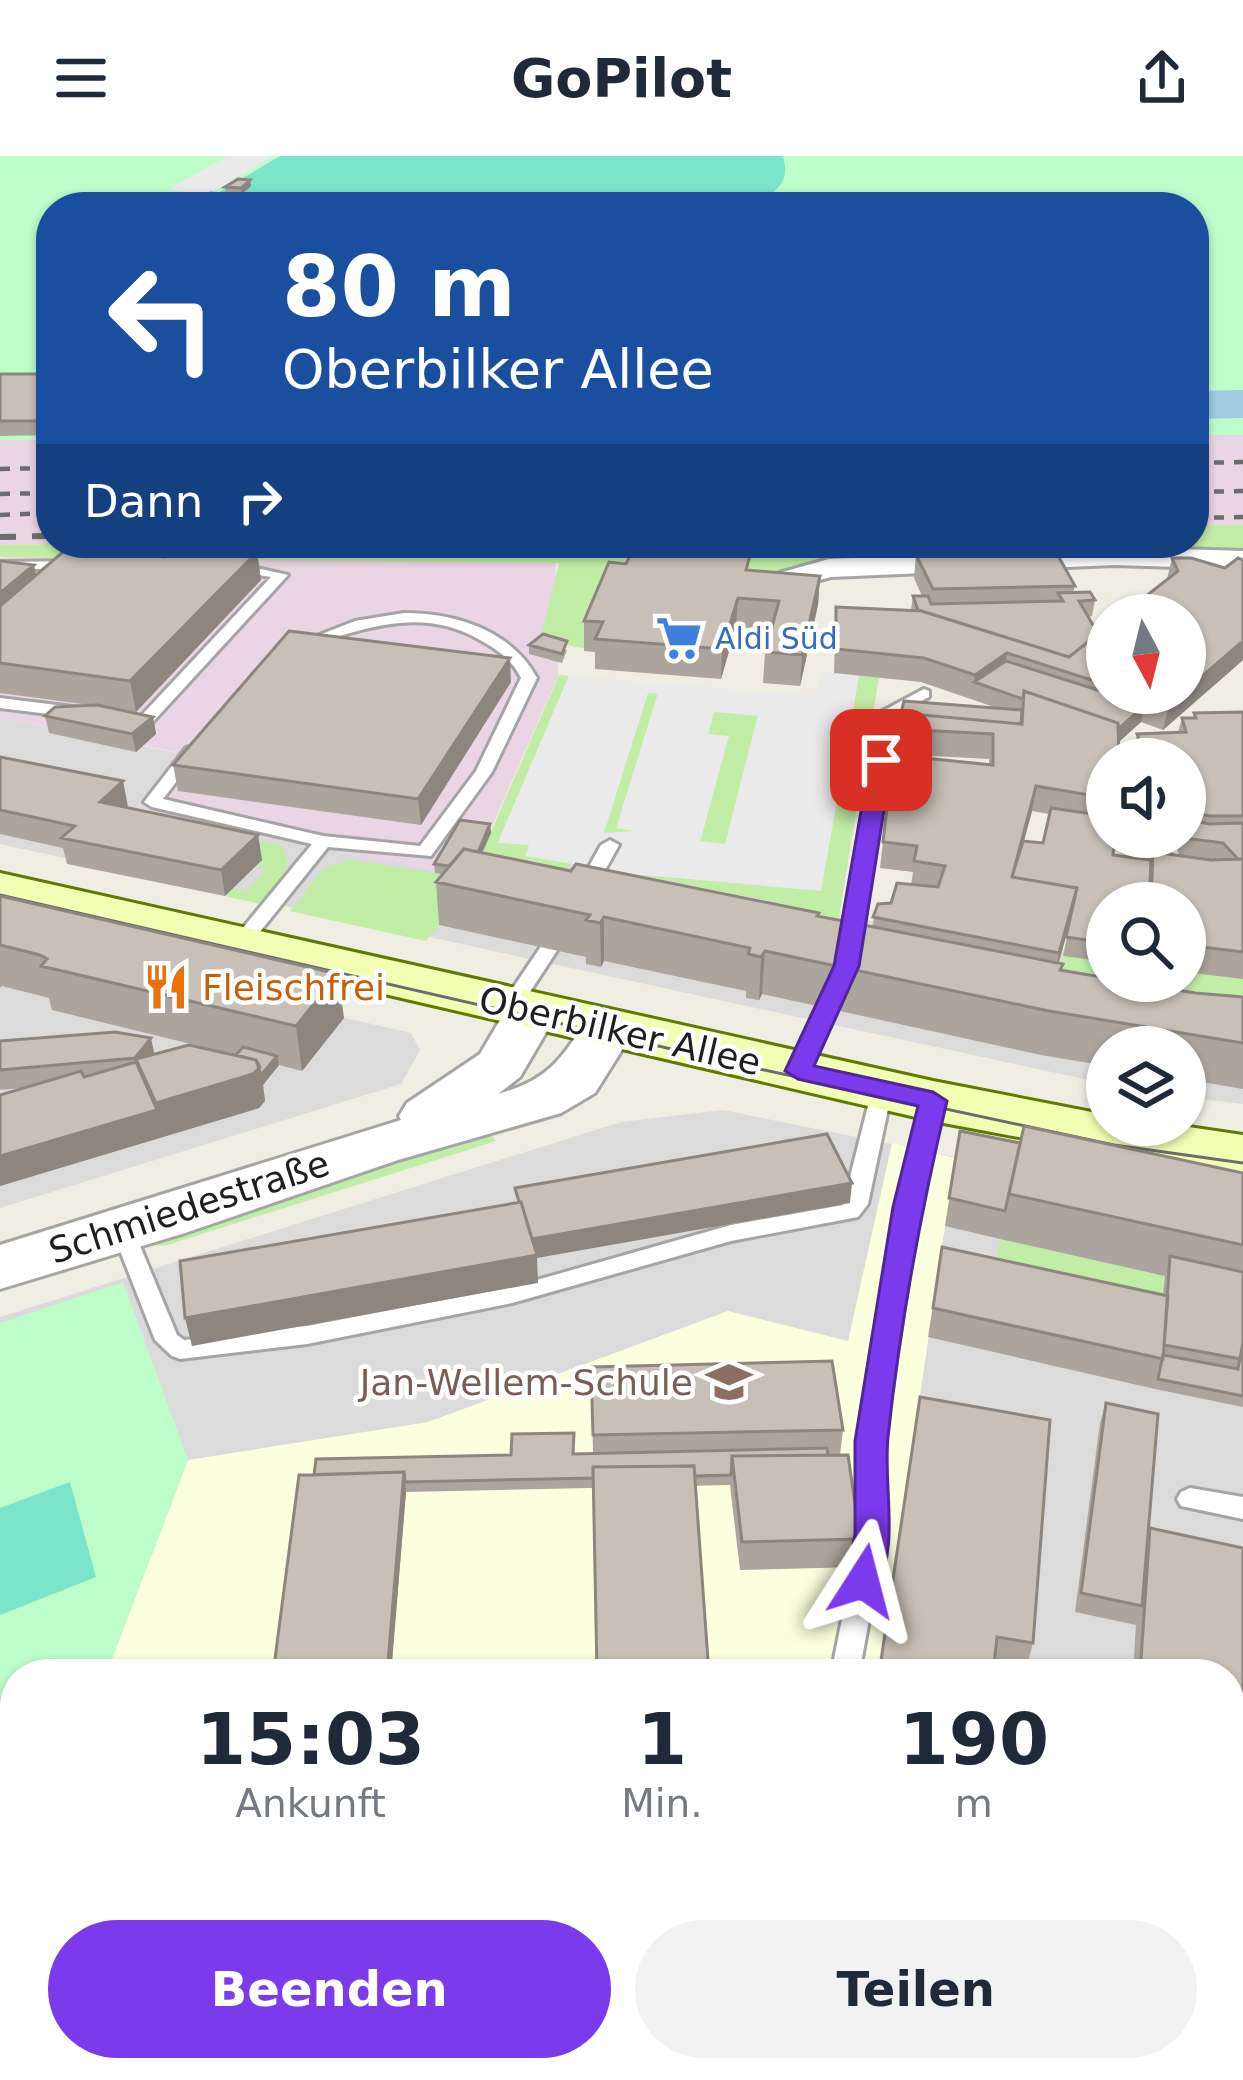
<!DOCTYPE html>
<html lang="de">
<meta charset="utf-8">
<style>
body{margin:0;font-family:"DejaVu Sans",sans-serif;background:#f2f2f3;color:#1f2937;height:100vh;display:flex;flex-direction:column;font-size:45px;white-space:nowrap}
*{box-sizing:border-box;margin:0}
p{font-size:39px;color:#747a83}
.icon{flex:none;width:66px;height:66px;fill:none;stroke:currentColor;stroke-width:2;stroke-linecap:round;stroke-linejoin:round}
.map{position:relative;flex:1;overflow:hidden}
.drawer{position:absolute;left:0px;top:1503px;width:1245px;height:423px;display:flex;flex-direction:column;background:#fff;border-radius:48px 48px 0 0;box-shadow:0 3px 9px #0004}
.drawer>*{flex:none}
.banner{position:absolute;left:36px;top:36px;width:1173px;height:366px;border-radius:48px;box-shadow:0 3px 9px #0004;background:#1a4fa0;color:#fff;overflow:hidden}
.needle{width:78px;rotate:173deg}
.fabs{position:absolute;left:1086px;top:438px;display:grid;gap:24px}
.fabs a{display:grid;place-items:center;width:120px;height:120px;border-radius:50%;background:#fff;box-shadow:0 3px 9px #0004;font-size:60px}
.pin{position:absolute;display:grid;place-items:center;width:102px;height:102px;color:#fff;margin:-51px;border-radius:24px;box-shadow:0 6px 18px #0006}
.me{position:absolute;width:132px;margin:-66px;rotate:9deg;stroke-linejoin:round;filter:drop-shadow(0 0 9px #0008)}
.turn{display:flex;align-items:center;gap:42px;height:252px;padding:0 48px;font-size:54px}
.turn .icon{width:156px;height:156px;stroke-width:2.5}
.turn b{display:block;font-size:84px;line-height:102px}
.then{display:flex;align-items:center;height:114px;padding:0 48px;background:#0003;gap:24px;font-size:45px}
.eta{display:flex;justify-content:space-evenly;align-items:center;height:204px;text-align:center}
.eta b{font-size:72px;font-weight:800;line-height:84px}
.cta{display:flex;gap:24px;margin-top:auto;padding:24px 48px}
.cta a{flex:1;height:138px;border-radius:72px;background:#7c3aed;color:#fff;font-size:48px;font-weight:800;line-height:138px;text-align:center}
.cta a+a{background:#f2f2f3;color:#1f2937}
header{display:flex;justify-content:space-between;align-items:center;height:156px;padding:0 48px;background:#fff;font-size:54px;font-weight:800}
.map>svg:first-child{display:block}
.residential{fill:#dcdbdb;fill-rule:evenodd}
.industrial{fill:#e9d5e3}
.education{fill:#fbffdd}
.grass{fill:#c1eda6}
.park{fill:#bdfdca}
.pitch{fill:#7ce4c8}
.parking{fill:#eaeaea;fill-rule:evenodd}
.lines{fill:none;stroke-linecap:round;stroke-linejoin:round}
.river{fill:#a1cbe0;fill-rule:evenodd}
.service-casing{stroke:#a5a5a5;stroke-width:6}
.minor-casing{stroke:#a5a5a5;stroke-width:6}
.tertiary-casing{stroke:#a5a5a5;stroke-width:6}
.secondary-casing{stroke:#5f7a00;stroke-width:6}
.service{fill:#fff;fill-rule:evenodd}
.minor{fill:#fff;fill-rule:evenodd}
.tertiary{fill:#fff;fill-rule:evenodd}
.secondary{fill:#f1feb3;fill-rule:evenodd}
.tram{stroke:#6c6c6c;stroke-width:3}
.rail-far1{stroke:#6c6c6c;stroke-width:4.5;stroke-dasharray:10 10;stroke-linecap:butt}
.rail{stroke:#6c6c6c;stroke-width:6;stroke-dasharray:16 16;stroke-linecap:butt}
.wall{fill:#aca59d;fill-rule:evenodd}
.shaded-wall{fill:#8c867f}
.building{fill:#c8c0b6;stroke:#8c867f;stroke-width:3}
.route{fill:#7c3aed;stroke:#51269a;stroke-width:3}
.labels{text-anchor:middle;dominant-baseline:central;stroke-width:9;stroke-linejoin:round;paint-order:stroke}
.far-shop-label{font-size:30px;fill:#366cbe;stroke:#fff;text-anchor:start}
.food-label{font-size:36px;fill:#c56008;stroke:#fff;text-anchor:start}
.street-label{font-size:36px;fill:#1e1e1e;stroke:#fff}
.education-label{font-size:36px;fill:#785e54;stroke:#fff;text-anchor:end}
</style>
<header><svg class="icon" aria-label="menu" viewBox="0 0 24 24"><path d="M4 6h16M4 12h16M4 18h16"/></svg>GoPilot<svg class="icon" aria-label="share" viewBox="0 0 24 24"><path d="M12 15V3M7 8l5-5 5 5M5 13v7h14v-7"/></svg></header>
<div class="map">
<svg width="1243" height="1924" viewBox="0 0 1243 1924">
<rect width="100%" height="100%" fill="#f0ede3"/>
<path class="residential" d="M0,562L177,597L136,654L485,690L842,760L1107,800V825H1185V811L1243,820V948L1185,941V891H1107V928L0,688Z
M0,783L411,877L420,894L401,928L0,1052Z
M723,954L1243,1059V1924H0V1161L621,966ZM15,1518H1230V1911H15Z"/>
<path class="industrial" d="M1194,279H1243V369H1194Z
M51,283V387H108L0,389V284Z
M555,396L558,520L469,722L135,655L176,596L0,562V402Z"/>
<path class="education" d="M892,987L955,1002L879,1518H106L188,1304L428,1266L728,1155L848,1185Z"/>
<path class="grass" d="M1194,369H1243V397L1111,393L823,405L775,417L603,496L540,484L559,407L0,401V389L108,387H1194Z
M559,519L569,520L498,686L530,689L526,700L572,706L555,729L466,736L426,785L290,755L324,712L351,704L471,722Z
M859,519L879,521L836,777L787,749L634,718L821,734Z
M648,536L658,537L617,671L638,675L603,677Z
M714,555L758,559L725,689L700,686L728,581L708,578Z
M218,677L282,689C296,715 277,729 260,748L225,740L233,732L247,735L267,713L256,710L261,705Z
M1063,800L1107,806V825H1185V816L1243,823V873L1045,849Z
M489,975L496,985L167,1089L158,1090L154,1085L159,1078Z
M1000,1083L1165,1119L1161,1168L993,1130Z
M1230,1889L1243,1892V1924H245L247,1911H867L1094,1917L1095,1911H1230Z"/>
<path class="park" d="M0,0H1243V279H1194V51H51V283L0,284Z
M123,1126L188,1304L106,1518H15V1758L0,1810V1167Z
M0,1861L15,1862V1911H247L245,1924H0Z"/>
<path class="pitch" d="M280,0H783C791,29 775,35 753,51H194Z
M70,1326L96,1421L0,1459V1352Z"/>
<path class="parking" d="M228,0H274L209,38L167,34Z
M821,516L859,519L821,735L634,718L525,700L529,689L498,687L569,520L815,540ZM648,537L658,538L616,672L638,676L604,677ZM714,556L758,560L726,688L700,685L729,580L708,578Z"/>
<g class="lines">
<path class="river" d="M1243,234V262L1194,263V235Z"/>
<g class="service-casing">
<path id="service" d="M82,405V411L77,412L0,414V406Z
M234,407L288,419L150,569L118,566V560L140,561L271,421L229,414L227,411Z
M404,457C455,457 511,474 537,522L492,616L431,700L328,691L247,792H233L231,788L233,784L312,688L152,651L144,646L186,592L192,590L200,595L163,643L323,680L420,690L476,615L521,522C512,504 498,494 480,484C425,452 373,470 316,487L309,483L355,465Z
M924,533L929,535V541L896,558L858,795L849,801L842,799L840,795L881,556Z
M0,542L81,552L89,557L81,562L0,552Z
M610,684L619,689L594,734L585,739L579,738L576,734L601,689Z
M1129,686L1165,693L1189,715L1186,719H1174L1153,701L1123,695L1120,691Z
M549,787L558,793L520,851L510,857L503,855L500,851L542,789Z
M837,824L847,830L808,915L805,920H791L788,915L827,830Z
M882,927L892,934L868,1048L858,1061L731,1085L512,1147L307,1188L180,1203L172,1200L155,1184L112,1074L115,1068H131L177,1179L184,1184L307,1170L512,1131L731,1069L843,1049L872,934Z
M933,938L943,945L919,1051L884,1285L885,1378L859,1518H831L859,1378L858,1285L897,1051L923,945Z
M1190,1332L1243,1341V1363L1181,1350L1177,1343L1181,1336Z"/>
</g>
<g class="minor-casing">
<path id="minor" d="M1114,391L1243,395V413L1114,409L831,421L790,432L775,423L779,417L829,403Z"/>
</g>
<g class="tertiary-casing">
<path id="tertiary" d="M531,840L550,844L558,856L520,921L498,938C549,924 561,903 589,861L608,856L627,861L635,873L595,937L561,957L398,1004L185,1077L0,1133V1089L401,964L399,960L407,947L480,898L512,844Z"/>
</g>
<g class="secondary-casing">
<path id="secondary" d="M0,717L933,925L1107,959V969H1175L1243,979V1023L933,965L0,749Z"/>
</g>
<use href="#service" class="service"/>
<use href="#minor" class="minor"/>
<use href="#tertiary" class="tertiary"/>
<use href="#secondary" class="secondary"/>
<path class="tram" d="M0,739L741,909L1114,989L1243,1007"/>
<path class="rail-far1" d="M1194,307L1243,306
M0,313L51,312
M1194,336L1243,335
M0,338L51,337
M0,359L51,357
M1194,362L1243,361"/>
<path class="rail" d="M0,381L51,380"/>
</g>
<path class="wall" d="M250,24L251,30L242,38L226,37L225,31Z
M0,218H51V279L0,280Z
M257,396L261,424L136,556L116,553L153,561L156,578L136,596L49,577L45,560L90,549L0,537V405L36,419L165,401Z
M1056,396L1075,430L1073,437L1090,436L1095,444L1092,460L1088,461L1093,469L1107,470V537H1185V459H1122L1167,423L1172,402H1191L1225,412L1238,402L1243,404V504L1163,574L1141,566L1118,587L1119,603H1107V681H1115L1113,699L1151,704L1153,696L1212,704L1179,700L1177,692L1135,684L1136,681H1185V603H1132L1137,578L1178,576L1182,562H1193L1194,557L1243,556V823L1185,816V747H1107V806L1063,800L1069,771L1058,807L1063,808L1061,814L1107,822V825H1125L1195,837L1243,841V933L1185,923V891H1107V910L1041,899L762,838L759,844L746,842V835L604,805L601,811L586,808V801L439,769L436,726L442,718L435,717L434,708L460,664L490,668L491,677L482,697L571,715L576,708L819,757L818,761L872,771L878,748L891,747L897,727L911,729L913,716L880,712L893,599L989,608V603L896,598L904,545L997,552L921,526L834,517L836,451L911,454L913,440H922L914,422L916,399ZM1032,655L1049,658L1043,687L1024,685Z
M626,408L820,420L818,449L800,530L763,527L765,496L771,474L736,471L721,523L595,513V496L584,495V465Z
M529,489L567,494L562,507L529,498Z
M511,526L421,669L178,635L173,609Z
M0,601L123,625L127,652L258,679L262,704L225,740L67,708L63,692L0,678Z
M0,740L344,862L302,915L279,909L263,929L265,945L259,952L0,1030V939L24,932L0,934V885L154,898L236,899L52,854L49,842L2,830L0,832Z
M960,975L1020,987L1243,1017V1251L1155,1233L928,1181L942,1091L1163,1139L1165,1120L1000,1083L1001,1081L1000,1083L945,1070Z
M591,1211L843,1274L840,1299L860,1383L856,1411L740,1414L730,1329L406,1336L391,1518H273L299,1319L593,1297Z
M920,1241L1033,1487L1026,1514L994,1509Z
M1106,1247L1148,1379L1243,1392V1605L1230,1602V1518H1133L1136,1467V1469L1075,1456L1100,1267Z
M1230,1764L1243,1768V1892L1230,1889Z
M889,1911H1097L1095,1917Z"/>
<path class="shaded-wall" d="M250,24L251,30L242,38L241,32Z
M226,38L227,50L215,51V45Z
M257,396L261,424L136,556L130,525Z
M34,409L39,432L0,465V437Z
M820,420L818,449L800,530L802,499Z
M738,442L736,471L721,523L722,493Z
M1243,485V504L1163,574L1169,549Z
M1007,497L1003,521L974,526L975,519Z
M510,502L511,526L421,669L418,643Z
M1145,549L1141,566L1113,591L1116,574Z
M153,561L156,578L136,596L132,578Z
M123,625L128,651L106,672L100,646Z
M1036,630L1032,655L1012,729V721Z
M490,668L491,677L471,722V713Z
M258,679L262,704L225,740L221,714Z
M1077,732L1072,759L1054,824L1059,797Z
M604,761V805L601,811L600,767Z
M765,795L762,838L759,844L761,801Z
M338,818L344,862L302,915L296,870Z
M151,882L155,901L139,921L135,902Z
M277,900L279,909L263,929L265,945L259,952L0,1030V1000L157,954L156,947L260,911Z
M852,1027L850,1047L537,1102L538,1127L192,1190L185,1162L530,1084Z
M404,1316L406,1336L391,1518H387Z"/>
<path class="building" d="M238,23L250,24L241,32L225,31Z
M210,37L226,38L215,45H225L215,51H185Z
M1194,180L1200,181L1197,200H1194Z
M0,218H51V265H0Z
M181,387L257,396L130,525L0,507V450L71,389L165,401Z
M636,387H686L752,392L746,414L820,420L802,499L765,496L779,445L738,442L722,493L595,483L603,466L584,465L609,406L626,408Z
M1056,396L1075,430L933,433L916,399Z
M1172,402H1191L1225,412L1238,402L1243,404V485L1185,535V459H1122L1178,415Z
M0,405L34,409L0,437Z
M1090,436L1095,444L1079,445L1093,469L1107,471L1069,501L918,454L913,440H928L931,448L1063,445L1058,437Z
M836,451L922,455L1069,501L1107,471V529L1007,497L975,519L924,502L836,493Z
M289,475L510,502L418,643L173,609Z
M543,478L567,485L562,498L529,489Z
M1006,505L1145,549L1118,573V567L1024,535L1023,543L974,526Z
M1024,535L1118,567L1119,603H1107V642L1036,630L1012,721L1077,732L1059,797L873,761L878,748L891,747L897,727L938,731L945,710L914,705L917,690L883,686L893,599L993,609V578L898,573L901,557L1022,568Z
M1131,537H1183L1169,549Z
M904,545L1022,554L1021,568L901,557Z
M97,549L153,561L132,578L45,560L55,551Z
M1243,556V660H1211L1185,656V603H1148L1137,578L1186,576L1182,562H1196L1194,557Z
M0,601L123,625L100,646L258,679L221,714L61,682L75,670L0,654Z
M1051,652L1107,660V681H1115L1113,699L1151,704L1149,747H1107V787L1066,781L1077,732L1012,721L1023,685L1043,687Z
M1185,663L1209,668L1243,667V703H1238L1223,687L1183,682L1185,681Z
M460,664L490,668L478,696L464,693L449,710L434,708Z
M464,693L571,715L576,708L819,757L817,760L1063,808L1060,814L1107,822V825H1125L1195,837L1243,841V887L1049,855L765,795L761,801L748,798L750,792L604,761L600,767L586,764L590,759L436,726Z
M1153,696L1211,704L1243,703V796L1185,789V747H1151Z
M0,740L338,818L296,870L41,810L47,803L40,799L0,789Z
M115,876L151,882L135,902L0,914V885Z
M189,889L256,904L260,911L253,918L156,947L136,903Z
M243,891L277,900L261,919L256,904L236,899Z
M136,906L157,954L0,1000V939L81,915L84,921Z
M1024,970L1243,1017V1089L1009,1038Z
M960,975L1020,987L1005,1055L949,1042Z
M827,978L852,1027L532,1083L521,1046H519L515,1032Z
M521,1046L537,1099L185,1162L180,1105Z
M942,1091L1168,1140L1163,1203L933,1152Z
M1170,1100L1243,1116V1186L1241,1203L1164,1189Z
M1243,1186V1240L1158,1223L1163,1199L1238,1213Z
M832,1205L843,1274L593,1279L591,1211Z
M920,1241L1050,1264L1033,1487L997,1481L993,1518H879Z
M1106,1247L1158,1258L1142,1450L1081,1437Z
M574,1277L573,1298L827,1292L828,1299L732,1300L731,1319L695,1320L694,1310L593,1311V1322L405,1326L404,1316L314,1319L316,1303L511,1299L512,1278Z
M848,1299L860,1383L742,1386L732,1300Z
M694,1310L709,1518H597L593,1311Z
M404,1316L387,1518H273L299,1319Z
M1150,1372L1243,1392V1576L1230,1573V1518H1140Z
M1230,1764L1243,1768V1873L1230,1870Z"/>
<path class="route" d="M881,598L892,604L859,810L814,910L933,936L947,945C921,1055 900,1168 888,1281C883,1332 900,1387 876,1435L863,1440L851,1435L846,1425L855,1378V1285L893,1051L918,950L798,923L785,915L834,810L870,604Z"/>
<defs>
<g id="supermarket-bare" transform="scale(3.6)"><path d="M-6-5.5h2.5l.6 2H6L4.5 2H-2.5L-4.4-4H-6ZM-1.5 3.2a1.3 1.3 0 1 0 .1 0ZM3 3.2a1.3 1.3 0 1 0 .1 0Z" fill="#3f7fe0" stroke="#fff" stroke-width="2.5" paint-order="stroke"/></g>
<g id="restaurant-bare" transform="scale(3.6)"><path d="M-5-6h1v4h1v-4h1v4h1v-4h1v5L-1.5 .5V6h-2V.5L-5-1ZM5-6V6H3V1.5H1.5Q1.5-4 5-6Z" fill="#e8710a" stroke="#fff" stroke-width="2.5" paint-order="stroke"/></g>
<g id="school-bare" transform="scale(3.6)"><path d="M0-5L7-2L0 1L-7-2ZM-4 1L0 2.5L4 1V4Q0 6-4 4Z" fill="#8d6e63" stroke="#fff" stroke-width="2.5" paint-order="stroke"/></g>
</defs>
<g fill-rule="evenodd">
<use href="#supermarket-bare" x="679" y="482"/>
<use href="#restaurant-bare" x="166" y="831"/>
<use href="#school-bare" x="729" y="1226"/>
</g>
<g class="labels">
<g class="far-shop-label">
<text x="715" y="482">Aldi Süd</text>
</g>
<g class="food-label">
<text x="202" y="831">Fleischfrei</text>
</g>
<g class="street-label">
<text transform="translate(620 875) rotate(13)">Oberbilker Allee</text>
<text transform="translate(189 1051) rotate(-18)">Schmiedestraße</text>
</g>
<g class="education-label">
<text x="693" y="1226">Jan-Wellem-Schule</text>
</g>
</g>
</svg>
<div class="fabs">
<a><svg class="needle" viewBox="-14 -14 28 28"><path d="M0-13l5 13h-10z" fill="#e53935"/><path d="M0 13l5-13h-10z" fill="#747a83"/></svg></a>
<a><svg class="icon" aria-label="sound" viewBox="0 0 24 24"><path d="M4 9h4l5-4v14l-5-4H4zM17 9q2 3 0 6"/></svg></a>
<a><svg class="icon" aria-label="search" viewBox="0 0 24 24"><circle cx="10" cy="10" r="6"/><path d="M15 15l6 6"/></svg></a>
<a><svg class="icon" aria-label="layers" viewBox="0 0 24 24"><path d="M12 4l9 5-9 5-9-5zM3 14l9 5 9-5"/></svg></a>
</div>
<div class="pin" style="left:881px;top:604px;background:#d93025"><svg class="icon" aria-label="arrive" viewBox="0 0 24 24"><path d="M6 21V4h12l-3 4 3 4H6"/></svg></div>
<svg class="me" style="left:863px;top:1425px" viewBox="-20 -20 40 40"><path d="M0-17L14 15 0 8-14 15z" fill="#7c3aed" stroke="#fff" stroke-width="4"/></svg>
<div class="banner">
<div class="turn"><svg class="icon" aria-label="left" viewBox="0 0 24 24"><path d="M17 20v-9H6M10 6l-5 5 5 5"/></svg><div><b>80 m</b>Oberbilker Allee</div></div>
<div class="then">Dann<svg class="icon" aria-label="right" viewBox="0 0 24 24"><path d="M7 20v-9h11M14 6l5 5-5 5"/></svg></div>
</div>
<section class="drawer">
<div class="eta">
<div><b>15:03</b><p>Ankunft</p></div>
<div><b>1</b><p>Min.</p></div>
<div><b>190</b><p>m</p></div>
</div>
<div class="cta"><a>Beenden</a><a>Teilen</a></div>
</section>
</div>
